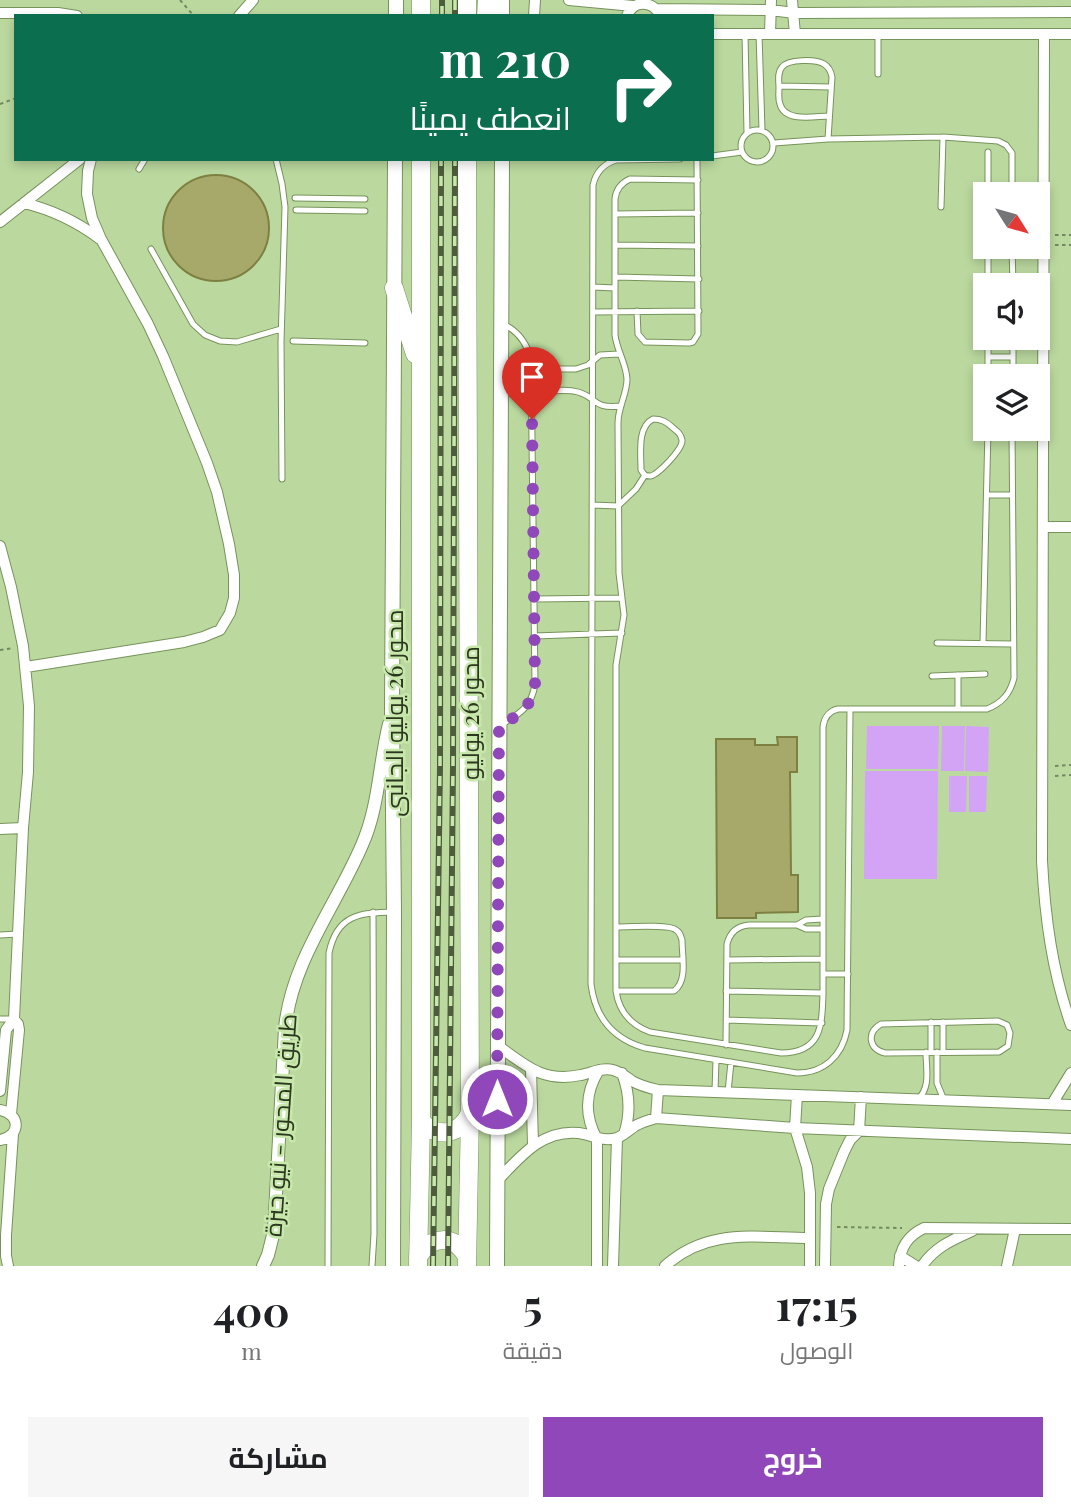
<!DOCTYPE html>
<html lang="ar">
<meta charset="utf-8">
<style>
body{margin:0;font-family:"Playfair Display",Cairo,serif;background:#f6f6f6;color:#202124;direction:rtl;height:100vh;display:flex;flex-direction:column;font-size:26px;white-space:nowrap}
*{box-sizing:border-box;margin:0}
p{font-size:23px;color:#757577}
.icon{flex:none;width:38px;height:38px;fill:none;stroke:currentColor;stroke-width:2;stroke-linecap:round;stroke-linejoin:round}
.map{position:relative;height:1266px;overflow:hidden;direction:ltr}
.drawer{display:flex;flex-direction:column;background:#fff;flex:1}
.drawer>*{flex:none}
.top-card{position:absolute;left:14px;top:14px;width:700px;height:147px;border-radius:0px;box-shadow:0 4px 10px #0003;direction:rtl;background:#0b6e4f;color:#fff;overflow:hidden}
.needle{width:46px;rotate:127deg}
.buttons{position:absolute;left:973px;top:182px;display:grid;gap:14px}
.buttons a{display:grid;place-items:center;width:77px;height:77px;border-radius:0px;background:#fff;box-shadow:0 4px 10px #0003;font-size:35px}
.pin{position:absolute;display:grid;place-items:center;width:60px;height:60px;color:#fff;margin:-72px -30px;border-radius:50% 50% 50% 0;rotate:-45deg;box-shadow:0 0 7px #0007}
.pin .icon{rotate:45deg}
.me{position:absolute;width:77px;margin:-38px;rotate:0deg;stroke-linejoin:round;filter:drop-shadow(0 0 5px #0008)}
.turn{display:flex;align-items:center;gap:24px;height:147px;padding:0 28px;font-size:32px}
.turn .icon{width:91px;height:91px;stroke-width:2.5}
.turn b{display:block;font-size:49px;line-height:60px}
.eta{display:flex;justify-content:space-evenly;align-items:center;height:119px;text-align:center}
.eta b{font-size:42px;font-weight:700;line-height:49px}
.action{display:flex;gap:14px;margin-top:auto;padding:14px 28px}
.action a{flex:1;height:80px;border-radius:0px;background:#8f47ba;color:#fff;font-size:28px;font-weight:700;line-height:80px;text-align:center}
.action a+a{background:#f6f6f6;color:#202124}
.map>svg:first-child{display:block}
.green{fill:#d3a3f5}
.building{fill:#a6a969;stroke:#7e8041;stroke-width:2}
.lines{fill:none;stroke-linecap:round;stroke-linejoin:round}
.service-casing{stroke:#77935b;stroke-width:7}
.minor-casing{stroke:#77935b;stroke-width:12}
.tertiary-casing{stroke:#77935b;stroke-width:14}
.secondary-casing{stroke:#77935b;stroke-width:16}
.trunk-casing{stroke:#77935b;stroke-width:19}
.path{stroke:#73895f;stroke-width:2;stroke-dasharray:3.5 3.5;stroke-linecap:butt}
.service{stroke:#fff;stroke-width:5}
.minor{stroke:#fff;stroke-width:10}
.tertiary{stroke:#fff;stroke-width:12}
.secondary{stroke:#fff;stroke-width:14}
.trunk{stroke:#fff;stroke-width:18}
.rail-casing{stroke:#4c5c3c;stroke-width:6}
.rail{stroke:#c7e7ab;stroke-width:3.5;stroke-dasharray:10;stroke-linecap:butt}
.route{stroke:#8f47ba;stroke-width:12;stroke-dasharray:0 21.6}
.labels{text-anchor:middle;dominant-baseline:central;stroke-width:5;stroke-linejoin:round;paint-order:stroke}
.street-label{font-size:24px;fill:#2b371f;stroke:#c7e7ab}
</style>
<div class="map">
<svg width="1071" height="1266" viewBox="0 0 1071 1266">
<rect width="100%" height="100%" fill="#bbd99f"/>
<path class="green" d="M867,726H939L938,769H866Z
M942,726H965L964,771H941Z
M966,726L989,727L988,772L965,771Z
M865,771H938L937,879H864Z
M949,776H967L966,812H949Z
M969,776H987L986,812H969Z"/>
<path class="building" d="M163 228a53 53 0 1 1 106 0a53 53 0 1 1-106 0Z
M777,737H797V772H790L791,875H798V912L756,913V918H717L716,739H755V745H778Z"/>
<g class="lines">
<g class="service-casing">
<path id="service" d="M745,34L747,133
M759,34L762,130
M878,34V74
M779,86L831,87
M741 146a16 16 0 1 1 32 0a16 16 0 1 1-32 0Z
M828,139L832,77C831,72 829,67 824,64C816,59 788,59 782,67C777,73 779,81 779,88C779,93 778,99 780,104C785,123 815,116 829,116
M774,143L828,139L943,137L998,141L1006,145L1012,153V194
M988,152V194
M712,156L742,152
M276,159L282,184L285,207L281,342L282,479
M680,159L616,160C603,164 596,172 593,185L591,984C595,1017 613,1039 645,1048L797,1073C824,1073 842,1056 847,1030L850,709
M139,169L145,159
M698,180L630,179C621,183 616,189 615,199V335C617,351 626,363 627,379C627,394 618,407 618,423L619,573L624,615L616,665V991C619,1012 631,1025 650,1032L781,1053C822,1053 822,1025 823,993V727C824,718 829,711 838,709H987C1002,703 1010,694 1014,678L1012,429
M295,198L365,199
M941,207L943,137
M296,210L365,211
M615,214L698,213
M615,245L698,246
M988,247V285
M1012,247L1013,285
M151,249L193,324L205,335L220,341L237,342L281,329
M615,277L699,279
M593,287L615,288
M637,311L638,334L645,342L689,343L693,342L698,334L697,159
M593,312L699,311
M293,341L365,343
M988,357H1013
M532,369H576L588,365L600,355L619,354
M988,376V338
M1013,376V338
M532,393C546,392 564,388 578,392C599,398 591,409 621,406
M653,419C662,419 666,422 672,427C677,431 681,434 682,440C683,449 657,476 650,476C644,476 644,474 641,470C641,453 637,427 653,419Z
M987,495H1011
M592,505L618,506L636,489L645,475
M534,599L622,598
M534,636L622,633
M937,643L1013,644
M983,643L988,429
M932,676L985,674
M958,709V675
M502,724C520,714 532,706 535,684L531,360C527,343 518,331 503,324
M797,925L806,920L823,919
M0,935L18,934
M616,960H682
M727,960L823,959
M823,974H848
M616,991H674C688,981 682,956 682,940C680,935 681,933 676,930C669,924 628,927 616,927
M726,991L823,993
M0,1019H14
M726,1020L822,1023
M998,1021L1007,1025L1010,1033L1008,1046L999,1052L885,1053C869,1049 866,1033 881,1024Z
M931,1022V1052
M726,1045L727,944C730,932 737,926 749,925H797L806,929H823
M937,1052V1083L944,1100
M943,1052V1022
M715,1091L716,1060
M728,1092L731,1062
M918,1099C931,1087 926,1069 926,1052
M328,1266L329,953C337,914 360,913 394,912
M372,1266L374,1234L373,912"/>
</g>
<g class="minor-casing">
<path id="minor" d="M569,0L633,6
M792,0L795,34
M657,9L771,10L794,13L1071,12
M0,13H58L77,16
M239,16L253,0
M534,16L535,0
M627,16C633,0 652,0 660,15
M712,34H1071
M770,34L771,0
M1044,34L1042,861C1045,917 1052,971 1071,1025
M24,203C53,210 76,221 100,239
M0,222L80,159
M1043,527H1071
M0,546L11,587L23,646L29,706L28,772L23,828L14,1019L18,1024L19,1030L11,1114
M26,667L184,642L203,637L220,630L230,613L234,598V575L229,544L217,492L207,463L163,356L148,324L101,239L92,218L87,194L88,171L91,159
M0,829L23,828
M497,1045C526,1066 543,1083 581,1075C592,1073 602,1067 613,1070C621,1072 626,1077 632,1081C641,1086 649,1088 658,1090L1071,1105
M531,1070L533,1145
M622,1073C630,1094 631,1113 624,1134
M0,1091L6,1030L14,1019
M797,1095L795,1128L807,1167L810,1193V1266
M1052,1104L1071,1073
M0,1110C21,1114 21,1136 0,1140
M656,1118L658,1090
M497,1181C520,1157 542,1129 579,1133C592,1135 603,1142 617,1138C624,1135 629,1130 635,1126C642,1122 649,1120 656,1118L795,1128L1071,1139
M900,1256L916,1266
M8,1266L6,1256V1235L13,1134
M597,1266V1139C584,1115 585,1093 599,1070
M613,1266L617,1138
M665,1266C708,1227 756,1238 810,1238
M825,1266L826,1204L829,1189L844,1152L850,1140L859,1131L861,1097
M899,1266C900,1248 907,1236 924,1228L1071,1229
M922,1266C935,1247 952,1240 972,1231
M1007,1266L1015,1229"/>
</g>
<g class="tertiary-casing">
<path id="tertiary" d="M263,1266L268,1255L274,1231L285,1028C292,960 336,906 362,845C379,807 379,764 389,724"/>
</g>
<g class="secondary-casing">
<path id="secondary" d="M502,0V16
M396,16V0
M393,1266L394,912L392,710L395,159
M497,1266L502,159"/>
</g>
<g class="trunk-casing">
<path id="trunk" d="M421,0V16
M467,16V0
M486,16L487,0
M394,288L415,354
M421,1121C437,1139 460,1135 470,1113
M418,1257C431,1235 455,1234 467,1257
M418,1266L421,1121V159
M467,1266L470,1113L467,159"/>
</g>
<path class="path" d="M180,0L194,16
M0,104L16,98
M1055,235H1071
M1055,245H1071
M0,650L13,648
M1055,766L1071,765
M1055,776L1071,775
M837,1227L902,1228"/>
<use href="#service" class="service"/>
<use href="#minor" class="minor"/>
<use href="#tertiary" class="tertiary"/>
<use href="#secondary" class="secondary"/>
<use href="#trunk" class="trunk"/>
<g class="rail-casing">
<path id="rail" d="M455,0V16
M442,16V0
M433,1266L440,767L441,159
M448,1266L453,766L455,159"/>
</g>
<use href="#rail" class="rail"/>
</g>
<g class="lines">
<path class="route" d="M497,1099L499,726C519,715 531,709 535,684L532,419"/>
</g>
<g class="labels">
<g class="street-label">
<text transform="translate(393 713) rotate(-90)">محور 26 يوليو الجانبى</text>
<text transform="translate(469 713) rotate(-90)">محور 26 يوليو</text>
<text transform="translate(279 1125) rotate(-86)">طريق المحور - نيو جيزة</text>
</g>
</g>
</svg>
<div class="buttons">
<a><svg class="needle" viewBox="-14 -14 28 28"><path d="M0-13l5 13h-10z" fill="#e53935"/><path d="M0 13l5-13h-10z" fill="#757577"/></svg></a>
<a><svg class="icon" aria-label="sound" viewBox="0 0 24 24"><path d="M4 9h4l5-4v14l-5-4H4zM17 9q2 3 0 6"/></svg></a>
<a><svg class="icon" aria-label="layers" viewBox="0 0 24 24"><path d="M12 4l9 5-9 5-9-5zM3 14l9 5 9-5"/></svg></a>
</div>
<div class="pin" style="left:532px;top:419px;background:#d93025"><svg class="icon" aria-label="arrive" viewBox="0 0 24 24"><path d="M6 21V4h12l-3 4 3 4H6"/></svg></div>
<svg class="me" style="left:497px;top:1099px" viewBox="-20 -20 40 40"><circle r="17" fill="#8f47ba" stroke="#fff" stroke-width="3"/><path d="M0-11L8 9 0 5-8 9z" fill="#fff"/></svg>
<div class="top-card">
<div class="turn"><svg class="icon" aria-label="right" viewBox="0 0 24 24"><path d="M7 20v-9h11M14 6l5 5-5 5"/></svg><div><b>210 m</b>انعطف يمينًا</div></div>
</div>
</div>
<section class="drawer">
<div class="eta">
<div><b>17:15</b><p>الوصول</p></div>
<div><b>5</b><p>دقيقة</p></div>
<div><b>400</b><p>m</p></div>
</div>
<div class="action"><a>خروج</a><a>مشاركة</a></div>
</section>
